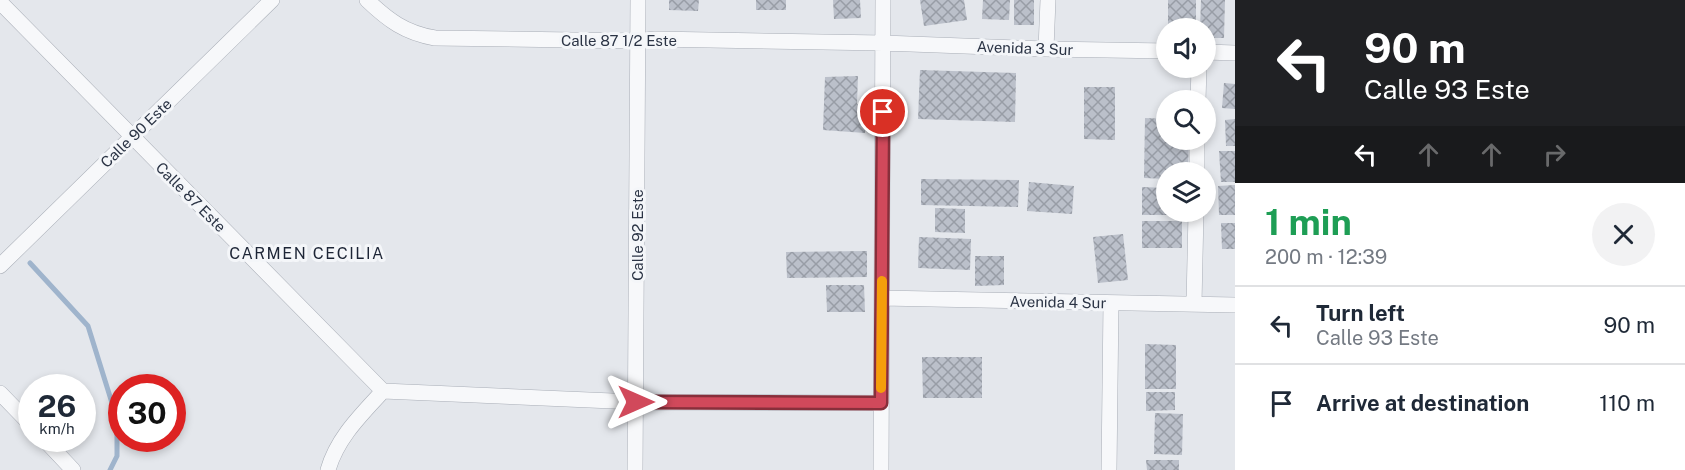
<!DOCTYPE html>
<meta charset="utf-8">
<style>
body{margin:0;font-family:"Public Sans",sans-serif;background:#f2f2f3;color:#1f2937;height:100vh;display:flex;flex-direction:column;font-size:22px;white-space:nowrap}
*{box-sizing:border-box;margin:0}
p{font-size:20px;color:#747a83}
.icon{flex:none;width:33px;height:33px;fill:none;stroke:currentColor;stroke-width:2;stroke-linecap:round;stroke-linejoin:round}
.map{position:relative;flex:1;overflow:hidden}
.side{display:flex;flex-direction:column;background:#fff;width:450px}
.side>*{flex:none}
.top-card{background:#202124;color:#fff;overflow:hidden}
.fabs{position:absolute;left:1156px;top:18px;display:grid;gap:12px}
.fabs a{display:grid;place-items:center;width:60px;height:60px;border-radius:50%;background:#fff;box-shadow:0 3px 9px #0003;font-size:30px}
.speed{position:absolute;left:18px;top:374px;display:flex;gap:12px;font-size:30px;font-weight:700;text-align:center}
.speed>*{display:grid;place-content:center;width:78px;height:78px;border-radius:50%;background:#fff;box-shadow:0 3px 9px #0003;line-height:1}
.speed small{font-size:15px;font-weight:400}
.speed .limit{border:9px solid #d22;background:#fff;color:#111}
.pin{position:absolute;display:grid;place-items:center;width:51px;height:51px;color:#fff;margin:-26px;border:3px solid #fff;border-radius:50%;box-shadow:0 2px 6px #0007}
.me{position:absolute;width:66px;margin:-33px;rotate:90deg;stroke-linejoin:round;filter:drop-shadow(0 0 4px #0008)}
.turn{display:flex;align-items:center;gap:21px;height:126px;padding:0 30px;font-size:27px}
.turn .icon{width:78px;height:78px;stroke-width:2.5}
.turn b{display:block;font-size:42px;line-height:51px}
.lanes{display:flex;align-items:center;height:57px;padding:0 30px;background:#0003;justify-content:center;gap:30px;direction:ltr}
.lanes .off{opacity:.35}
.round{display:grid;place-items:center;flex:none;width:63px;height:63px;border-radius:32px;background:#f2f2f3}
.overview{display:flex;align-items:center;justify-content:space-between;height:102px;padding:0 30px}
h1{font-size:36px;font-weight:700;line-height:45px;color:#1e9e55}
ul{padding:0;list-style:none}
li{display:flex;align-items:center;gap:18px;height:78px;padding:0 30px;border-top:2px solid #e0e1e3}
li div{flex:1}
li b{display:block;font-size:22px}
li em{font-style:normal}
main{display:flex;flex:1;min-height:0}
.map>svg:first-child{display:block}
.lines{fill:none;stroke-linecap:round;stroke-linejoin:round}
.stream{stroke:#9fb4cc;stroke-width:5}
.building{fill:url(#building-cross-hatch)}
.street-casing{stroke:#a9aeb7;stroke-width:16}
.street{stroke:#f7f8fa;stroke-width:15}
.route-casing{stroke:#882f3b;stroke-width:15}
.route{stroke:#d1495b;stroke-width:10}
.slow{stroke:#f59e0b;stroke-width:10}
.labels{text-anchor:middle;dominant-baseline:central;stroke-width:6;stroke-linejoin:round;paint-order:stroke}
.street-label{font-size:15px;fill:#2b3445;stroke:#f4f6f9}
.neighbourhood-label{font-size:16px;letter-spacing:1.5px;fill:#1d2536;stroke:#f4f6f9}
</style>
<main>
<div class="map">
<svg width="1235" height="470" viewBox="0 0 1235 470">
<defs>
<pattern id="building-cross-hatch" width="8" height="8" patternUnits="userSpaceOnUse" patternTransform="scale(1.5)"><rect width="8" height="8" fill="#bbc0ca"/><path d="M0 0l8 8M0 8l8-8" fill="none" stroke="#989da6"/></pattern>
</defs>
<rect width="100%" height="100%" fill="#e4e7ec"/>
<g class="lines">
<path class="stream" d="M30,263L88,326L117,419V456L110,470"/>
</g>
<path class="building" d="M669,0H699L698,11L669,10Z
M756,0H786V10H756Z
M833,0H860L861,18L834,19Z
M920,0H964L967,20L924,26Z
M983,0H1010L1009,20L982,19Z
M1014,0H1034V25H1014Z
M1168,0H1196V28H1168Z
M1201,0H1225L1224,38H1206V28H1200Z
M920,70L1016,73L1015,122L918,119Z
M858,76L857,104H866L865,133L823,130L825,77Z
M1224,83L1235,84V109L1222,108Z
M1084,87H1115V140L1084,139Z
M1145,118L1167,119V140H1189L1188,172H1167V179L1144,178Z
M1235,119V146H1226L1225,120Z
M1219,151H1235V182H1221Z
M921,179L1019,180L1018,207L921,205Z
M1029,182L1074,186L1072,214L1027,211Z
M1235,185V215H1219L1218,186Z
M1142,187L1167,188V212H1182V215H1142Z
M935,208L965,209V233L935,232Z
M1142,221H1182V248H1142Z
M1221,223H1235V249H1222Z
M1123,234L1128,280L1098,283L1093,237Z
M919,237L971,239L970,270L918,268Z
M867,251V277L787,278L786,252Z
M975,256H1004V285L975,286Z
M826,285H864L865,312H827Z
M1145,344L1176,345V389H1145Z
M922,357H982V398H923Z
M1146,392H1175V410L1146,411Z
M1155,413L1183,414L1182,455L1154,454Z
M1146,460H1179V470H1147Z"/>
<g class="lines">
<g class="street-casing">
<path id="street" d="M367,0C388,20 405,33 435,38L637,41L655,39L883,43L1046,49L1167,51
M0,2L383,391
M1046,49L1048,0
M1206,52L1235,53
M1198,100L1199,68
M1197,172V140
M0,266L272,0
M882,298L1235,305
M1194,304L1196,212
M383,391L636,402L881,403
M0,393L32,426
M43,438L73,470
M328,470C337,438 361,415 383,391
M635,470L638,0
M881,470L883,0
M1109,470L1111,303"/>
</g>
<use href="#street" class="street"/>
</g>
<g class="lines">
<g class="route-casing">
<path id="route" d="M636,402L881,403L883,112"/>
</g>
<use href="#route" class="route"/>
<path class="slow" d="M881,388L882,281"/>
</g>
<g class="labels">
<g class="street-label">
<text x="619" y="40">Calle 87 1/2 Este</text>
<text transform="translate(1025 48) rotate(2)">Avenida 3 Sur</text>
<text transform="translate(136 133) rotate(-44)">Calle 90 Este</text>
<text transform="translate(191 197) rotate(45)">Calle 87 Este</text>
<text transform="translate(637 235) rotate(-90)">Calle 92 Este</text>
<text transform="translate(1058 302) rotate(1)">Avenida 4 Sur</text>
</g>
<g class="neighbourhood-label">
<text x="307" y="253">CARMEN CECILIA</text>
</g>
</g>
</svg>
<div class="fabs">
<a><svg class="icon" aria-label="sound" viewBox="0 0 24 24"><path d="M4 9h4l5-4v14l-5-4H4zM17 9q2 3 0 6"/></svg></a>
<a><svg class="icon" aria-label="search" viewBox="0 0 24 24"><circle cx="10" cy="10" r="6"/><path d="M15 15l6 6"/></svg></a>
<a><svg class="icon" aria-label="layers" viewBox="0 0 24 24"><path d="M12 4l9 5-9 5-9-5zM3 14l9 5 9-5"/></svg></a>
</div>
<div class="speed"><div>26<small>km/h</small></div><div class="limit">30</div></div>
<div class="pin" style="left:883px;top:112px;background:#d93025"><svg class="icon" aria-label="arrive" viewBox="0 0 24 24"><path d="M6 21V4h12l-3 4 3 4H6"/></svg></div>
<svg class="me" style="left:636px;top:402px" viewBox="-20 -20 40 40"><path d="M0-17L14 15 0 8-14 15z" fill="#d1495b" stroke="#fff" stroke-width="4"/></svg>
</div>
<section class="side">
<div class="top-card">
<div class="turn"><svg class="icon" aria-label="left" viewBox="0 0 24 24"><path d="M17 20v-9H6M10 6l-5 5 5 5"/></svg><div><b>90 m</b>Calle 93 Este</div></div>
<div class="lanes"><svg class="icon" aria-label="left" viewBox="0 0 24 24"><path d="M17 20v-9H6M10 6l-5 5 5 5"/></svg><svg class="icon off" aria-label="ahead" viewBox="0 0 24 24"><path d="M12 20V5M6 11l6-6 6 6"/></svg><svg class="icon off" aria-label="ahead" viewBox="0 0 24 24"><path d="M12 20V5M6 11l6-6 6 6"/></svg><svg class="icon off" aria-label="right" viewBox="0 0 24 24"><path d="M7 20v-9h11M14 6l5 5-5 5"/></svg></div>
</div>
<div class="overview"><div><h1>1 min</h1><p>200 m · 12:39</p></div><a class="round"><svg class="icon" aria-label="close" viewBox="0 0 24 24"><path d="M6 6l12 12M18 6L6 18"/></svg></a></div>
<ul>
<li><svg class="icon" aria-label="left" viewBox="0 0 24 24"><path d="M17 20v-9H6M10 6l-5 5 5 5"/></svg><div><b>Turn left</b><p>Calle 93 Este</p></div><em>90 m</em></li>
<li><svg class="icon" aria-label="arrive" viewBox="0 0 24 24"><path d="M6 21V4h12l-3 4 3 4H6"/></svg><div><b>Arrive at destination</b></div><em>110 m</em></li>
</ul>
</section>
</main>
